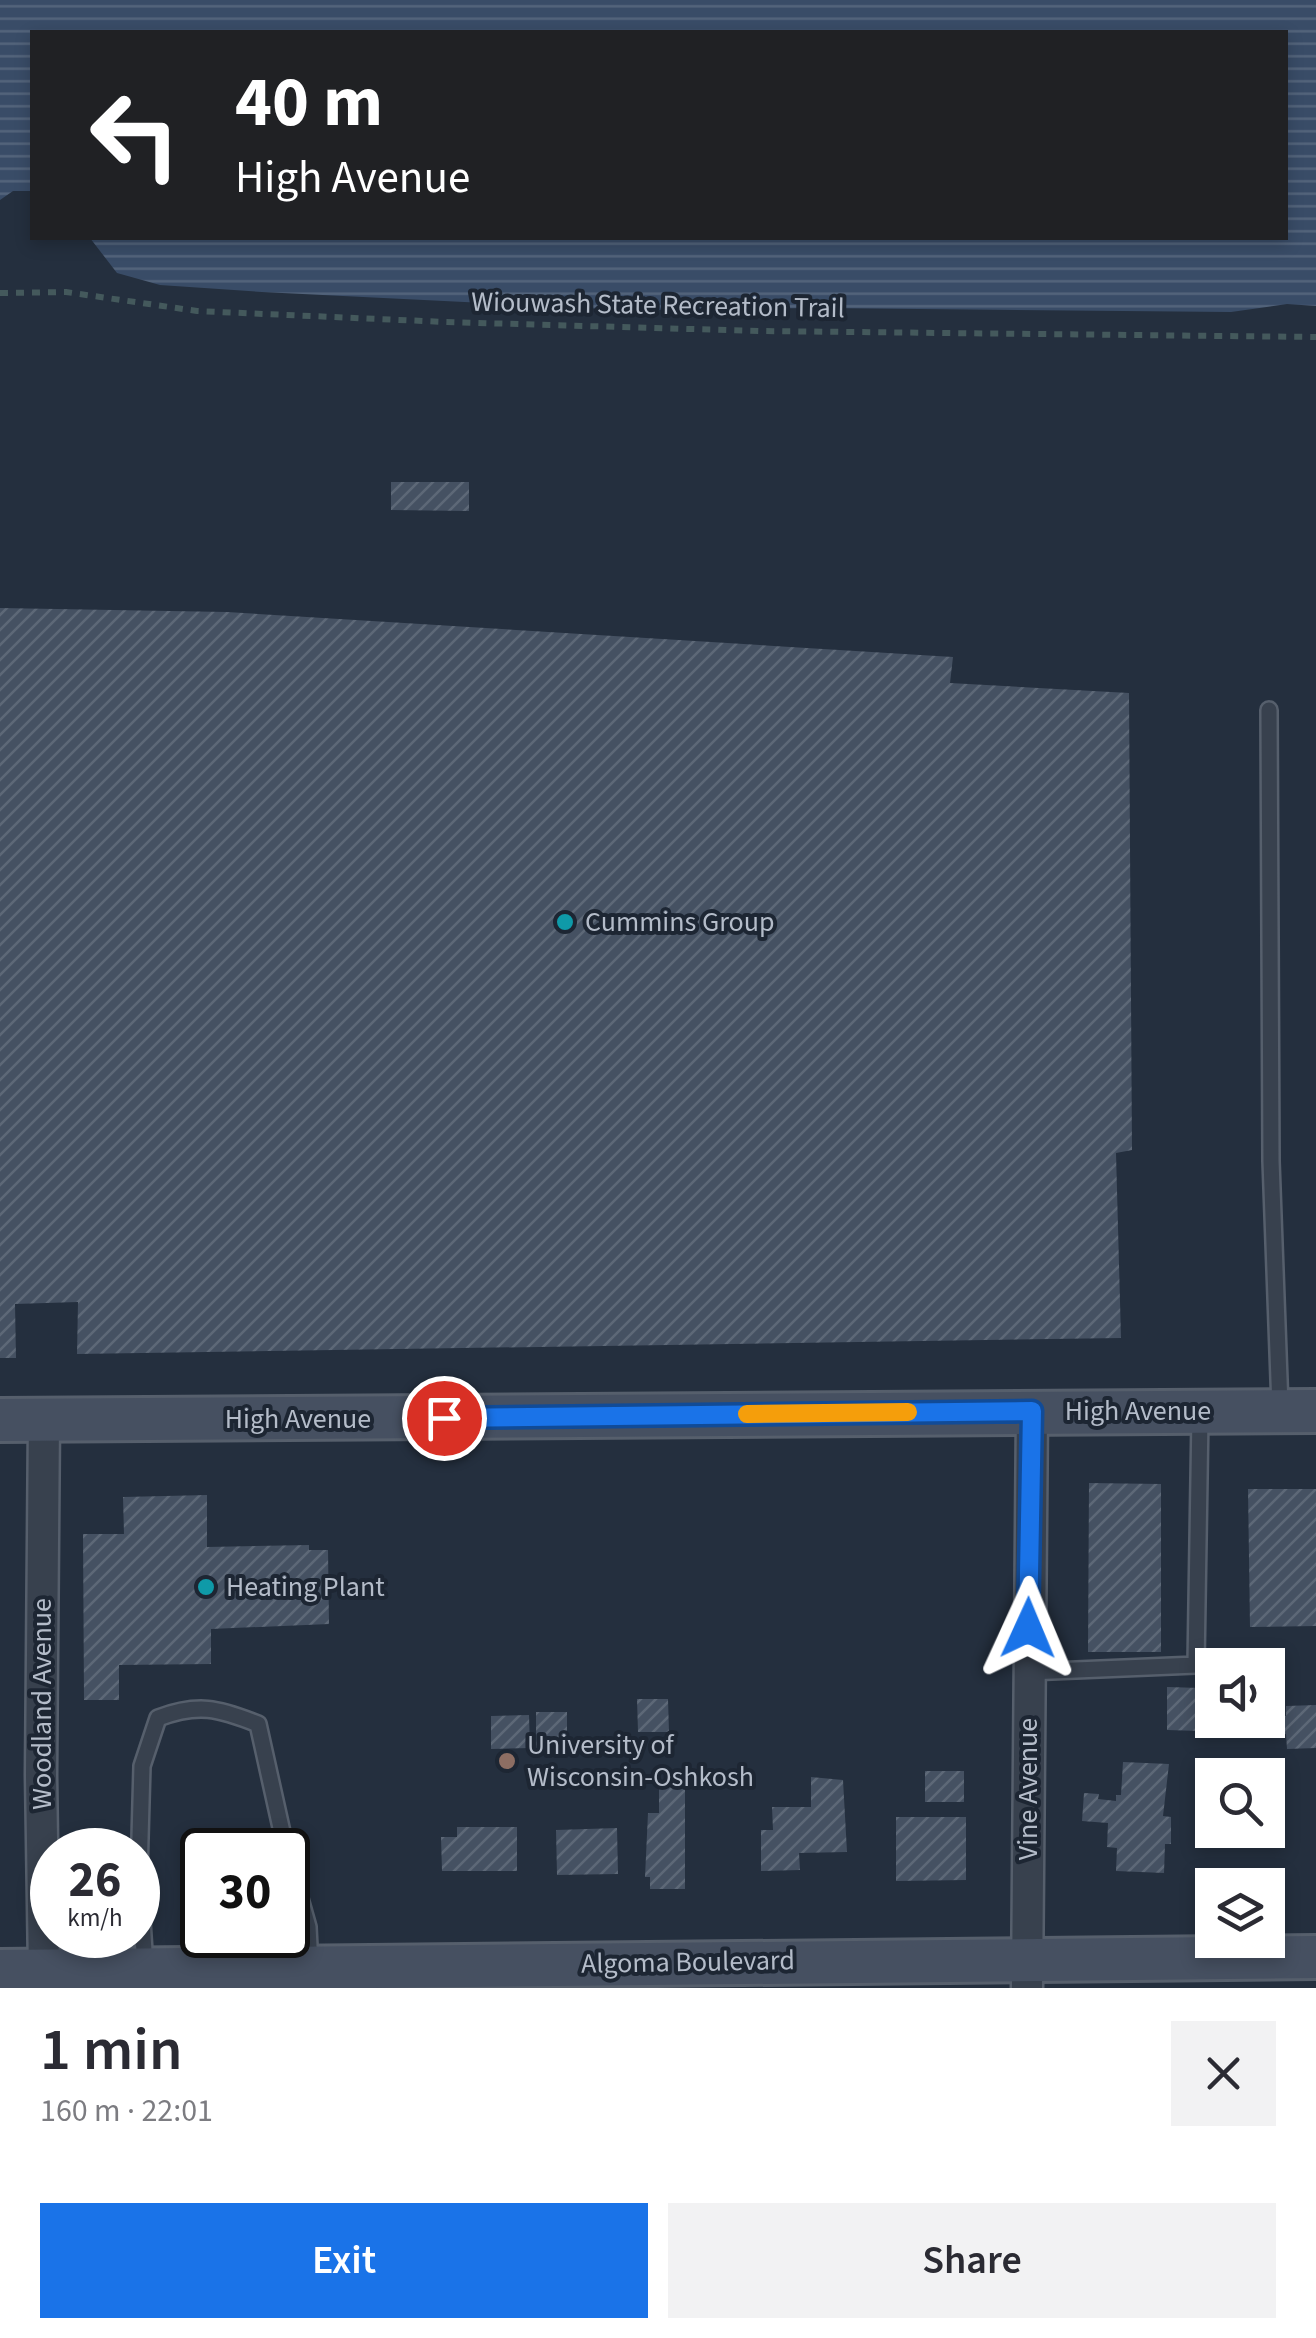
<!DOCTYPE html>
<meta charset="utf-8">
<style>
body{margin:0;font-family:"Source Sans 3",sans-serif;background:#f2f2f3;color:#2b2b33;height:100vh;display:flex;flex-direction:column;font-size:38px;white-space:nowrap}
*{box-sizing:border-box;margin:0}
p{font-size:32px;color:#7c7c81}
.icon{flex:none;width:55px;height:55px;fill:none;stroke:currentColor;stroke-width:2;stroke-linecap:round;stroke-linejoin:round}
.map{position:relative;height:1988px;overflow:hidden}
.panel{display:flex;flex-direction:column;background:#fff;flex:1}
.panel>*{flex:none}
.guide{position:absolute;left:30px;top:30px;width:1258px;height:210px;border-radius:0px;box-shadow:0 5px 15px #0003;background:#202124;color:#fff;overflow:hidden}
.controls{position:absolute;left:1195px;top:1648px;display:grid;gap:20px}
.controls a{display:grid;place-items:center;width:90px;height:90px;border-radius:0px;background:#fff;box-shadow:0 5px 15px #0003;font-size:50px}
.speed{position:absolute;left:30px;top:1828px;display:flex;gap:20px;font-size:50px;font-weight:700;text-align:center}
.speed>*{display:grid;place-content:center;width:130px;height:130px;border-radius:50%;background:#fff;box-shadow:0 5px 15px #0003;line-height:1}
.speed small{font-size:25px;font-weight:400}
.speed .limit{border:5px solid #111;border-radius:15px;background:#fff;color:#111}
.pin{position:absolute;display:grid;place-items:center;width:85px;height:85px;color:#fff;margin:-42px;border:5px solid #fff;border-radius:50%;box-shadow:0 2px 10px #0007}
.me{position:absolute;width:110px;margin:-55px;rotate:1deg;stroke-linejoin:round;filter:drop-shadow(0 0 8px #0008)}
.turn{display:flex;align-items:center;gap:35px;height:210px;padding:0 40px;font-size:45px}
.turn .icon{width:130px;height:130px;stroke-width:2.5}
.turn b{display:block;font-size:70px;line-height:85px}
.round{display:grid;place-items:center;flex:none;width:105px;height:105px;border-radius:0px;background:#f2f2f3}
.overview{display:flex;align-items:center;justify-content:space-between;height:170px;padding:0 40px}
h1{font-size:60px;font-weight:600;line-height:75px}
.primary-button{display:flex;gap:20px;margin-top:auto;padding:20px 40px}
.primary-button a{flex:1;height:115px;border-radius:0px;background:#1a73e8;color:#fff;font-size:40px;font-weight:600;line-height:115px;text-align:center}
.primary-button a+a{background:#f2f2f3;color:#2b2b33}
.map>svg:first-child{display:block}
.water{fill:url(#water-rules)}
.building{fill:url(#building-hatch)}
.lines{fill:none;stroke-linecap:round;stroke-linejoin:round}
.lane-casing{stroke:#565f6c;stroke-width:20}
.street-casing{stroke:#565f6c;stroke-width:35}
.secondary-casing{stroke:#565f6c;stroke-width:48}
.path{stroke:#44595c;stroke-width:6;stroke-dasharray:8 8;stroke-linecap:butt}
.lane{stroke:#38414e;stroke-width:15}
.street{stroke:#38414e;stroke-width:30}
.secondary{stroke:#465061;stroke-width:42}
.route-casing{stroke:#114b97;stroke-width:25}
.route{stroke:#1a73e8;stroke-width:18}
.slow{stroke:#f59e0b;stroke-width:18}
.culture-dot{fill:#0f9aa8;stroke:#1d2633;stroke-width:4}
.education-dot{fill:#8d6e63;stroke:#1d2633;stroke-width:4}
.labels{text-anchor:middle;dominant-baseline:central;stroke-width:8;stroke-linejoin:round;paint-order:stroke}
.street-label{font-size:28px;fill:#b4bcc9;stroke:#1d2633}
.poi-label{font-size:28px;fill:#b4bcc9;stroke:#1d2633;text-anchor:start}
</style>
<div class="map">
<svg width="1316" height="1988" viewBox="0 0 1316 1988">
<defs>
<pattern id="water-rules" width="6" height="5" patternUnits="userSpaceOnUse" patternTransform="scale(2.5)"><rect width="6" height="5" fill="#394c67"/><path d="M0 2.5h6" fill="none" stroke="#53647b"/></pattern>
<pattern id="building-hatch" width="6" height="6" patternUnits="userSpaceOnUse" patternTransform="scale(2.5)"><rect width="6" height="6" fill="#455162"/><path d="M-1 1l2-2M0 6l6-6M5 7l2-2" fill="none" stroke="#5d6877"/></pattern>
</defs>
<rect width="100%" height="100%" fill="#242f3e"/>
<path class="water" d="M0,0H1316V306L1287,304L1231,312L820,308L624,310L262,292L160,285L117,273L90,238H1285V32H32V191H13L0,200Z"/>
<path class="building" d="M391,482H469V511L391,510Z
M0,608L227,612L953,657L950,683L1129,693L1132,1150L1116,1153L1121,1338L77,1354L78,1302L15,1304L16,1358H0Z
M1089,1483L1161,1484V1652H1088Z
M1248,1489H1316V1626L1250,1627Z
M207,1495V1547L309,1545V1550H328L329,1624L211,1629V1664L119,1665V1700H84L83,1534H124L123,1497Z
M1167,1687L1201,1688L1200,1731L1167,1730Z
M637,1699H668L669,1732H638Z
M1316,1705V1748L1287,1749L1286,1734L1278,1735L1277,1715L1286,1716V1706Z
M536,1712H567V1748H536Z
M529,1715L530,1748L491,1749V1716Z
M1123,1762L1169,1764L1163,1816L1171,1817V1844H1165L1164,1873L1116,1871L1117,1848L1107,1847L1108,1823L1082,1821L1084,1793L1099,1794L1098,1799L1116,1801V1795H1121Z
M925,1771H964V1802H925Z
M811,1777L843,1780L847,1852L799,1853L800,1870L761,1871V1830H773L772,1807H811Z
M659,1783H685V1889H650V1877H645L648,1813H659Z
M896,1817H966V1880L896,1881Z
M457,1827H517V1871H442L441,1837H457Z
M617,1828L618,1874L557,1875L556,1830Z"/>
<g class="lines">
<g class="lane-casing">
<path id="lane" d="M1269,710L1271,1161L1280,1407
M1028,1672L1196,1665L1200,1416
M288,1856L308,1927L310,1966
M145,1967L139,1874L142,1766L158,1718C198,1703 218,1708 258,1724L286,1850"/>
</g>
<g class="street-casing">
<path id="street" d="M44,1970L41,1775L44,1420
M1027,1988L1032,1411"/>
</g>
<g class="secondary-casing">
<path id="secondary" d="M0,1420L1316,1411
M0,1971L1316,1957"/>
</g>
<path class="path" d="M0,293L66,292L197,311L446,322L760,331L1316,337"/>
<use href="#lane" class="lane"/>
<use href="#street" class="street"/>
<use href="#secondary" class="secondary"/>
</g>
<g class="lines">
<g class="route-casing">
<path id="route" d="M444,1418L1032,1411L1028,1628"/>
</g>
<use href="#route" class="route"/>
<path class="slow" d="M747,1414L908,1412"/>
</g>
<g class="culture-dot">
<circle cx="565" cy="922" r="10"/>
<circle cx="206" cy="1587" r="10"/>
</g>
<circle class="education-dot" cx="507" cy="1761" r="10"/>
<g class="labels">
<g class="street-label">
<text transform="translate(658 305) rotate(1)">Wiouwash State Recreation Trail</text>
<text x="1138" y="1411">High Avenue</text>
<text x="298" y="1419">High Avenue</text>
<text transform="translate(42 1704) rotate(-90)">Woodland Avenue</text>
<text transform="translate(1028 1789) rotate(-90)">Vine Avenue</text>
<text transform="translate(688 1962) rotate(-1)">Algoma Boulevard</text>
</g>
<g class="poi-label">
<text x="585" y="922">Cummins Group</text>
<text x="226" y="1587">Heating Plant</text>
<text x="527" y="1745">University of<tspan x="527" dy="32">Wisconsin-Oshkosh</tspan></text>
</g>
</g>
</svg>
<div class="controls">
<a><svg class="icon" aria-label="sound" viewBox="0 0 24 24"><path d="M4 9h4l5-4v14l-5-4H4zM17 9q2 3 0 6"/></svg></a>
<a><svg class="icon" aria-label="search" viewBox="0 0 24 24"><circle cx="10" cy="10" r="6"/><path d="M15 15l6 6"/></svg></a>
<a><svg class="icon" aria-label="layers" viewBox="0 0 24 24"><path d="M12 4l9 5-9 5-9-5zM3 14l9 5 9-5"/></svg></a>
</div>
<div class="speed"><div>26<small>km/h</small></div><div class="limit">30</div></div>
<div class="pin" style="left:444px;top:1418px;background:#d93025"><svg class="icon" aria-label="arrive" viewBox="0 0 24 24"><path d="M6 21V4h12l-3 4 3 4H6"/></svg></div>
<svg class="me" style="left:1028px;top:1628px" viewBox="-20 -20 40 40"><path d="M0-17L14 15 0 8-14 15z" fill="#1a73e8" stroke="#fff" stroke-width="4"/></svg>
<div class="guide">
<div class="turn"><svg class="icon" aria-label="left" viewBox="0 0 24 24"><path d="M17 20v-9H6M10 6l-5 5 5 5"/></svg><div><b>40 m</b>High Avenue</div></div>
</div>
</div>
<section class="panel">
<div class="overview"><div><h1>1 min</h1><p>160 m · 22:01</p></div><a class="round"><svg class="icon" aria-label="close" viewBox="0 0 24 24"><path d="M6 6l12 12M18 6L6 18"/></svg></a></div>
<div class="primary-button"><a>Exit</a><a>Share</a></div>
</section>
